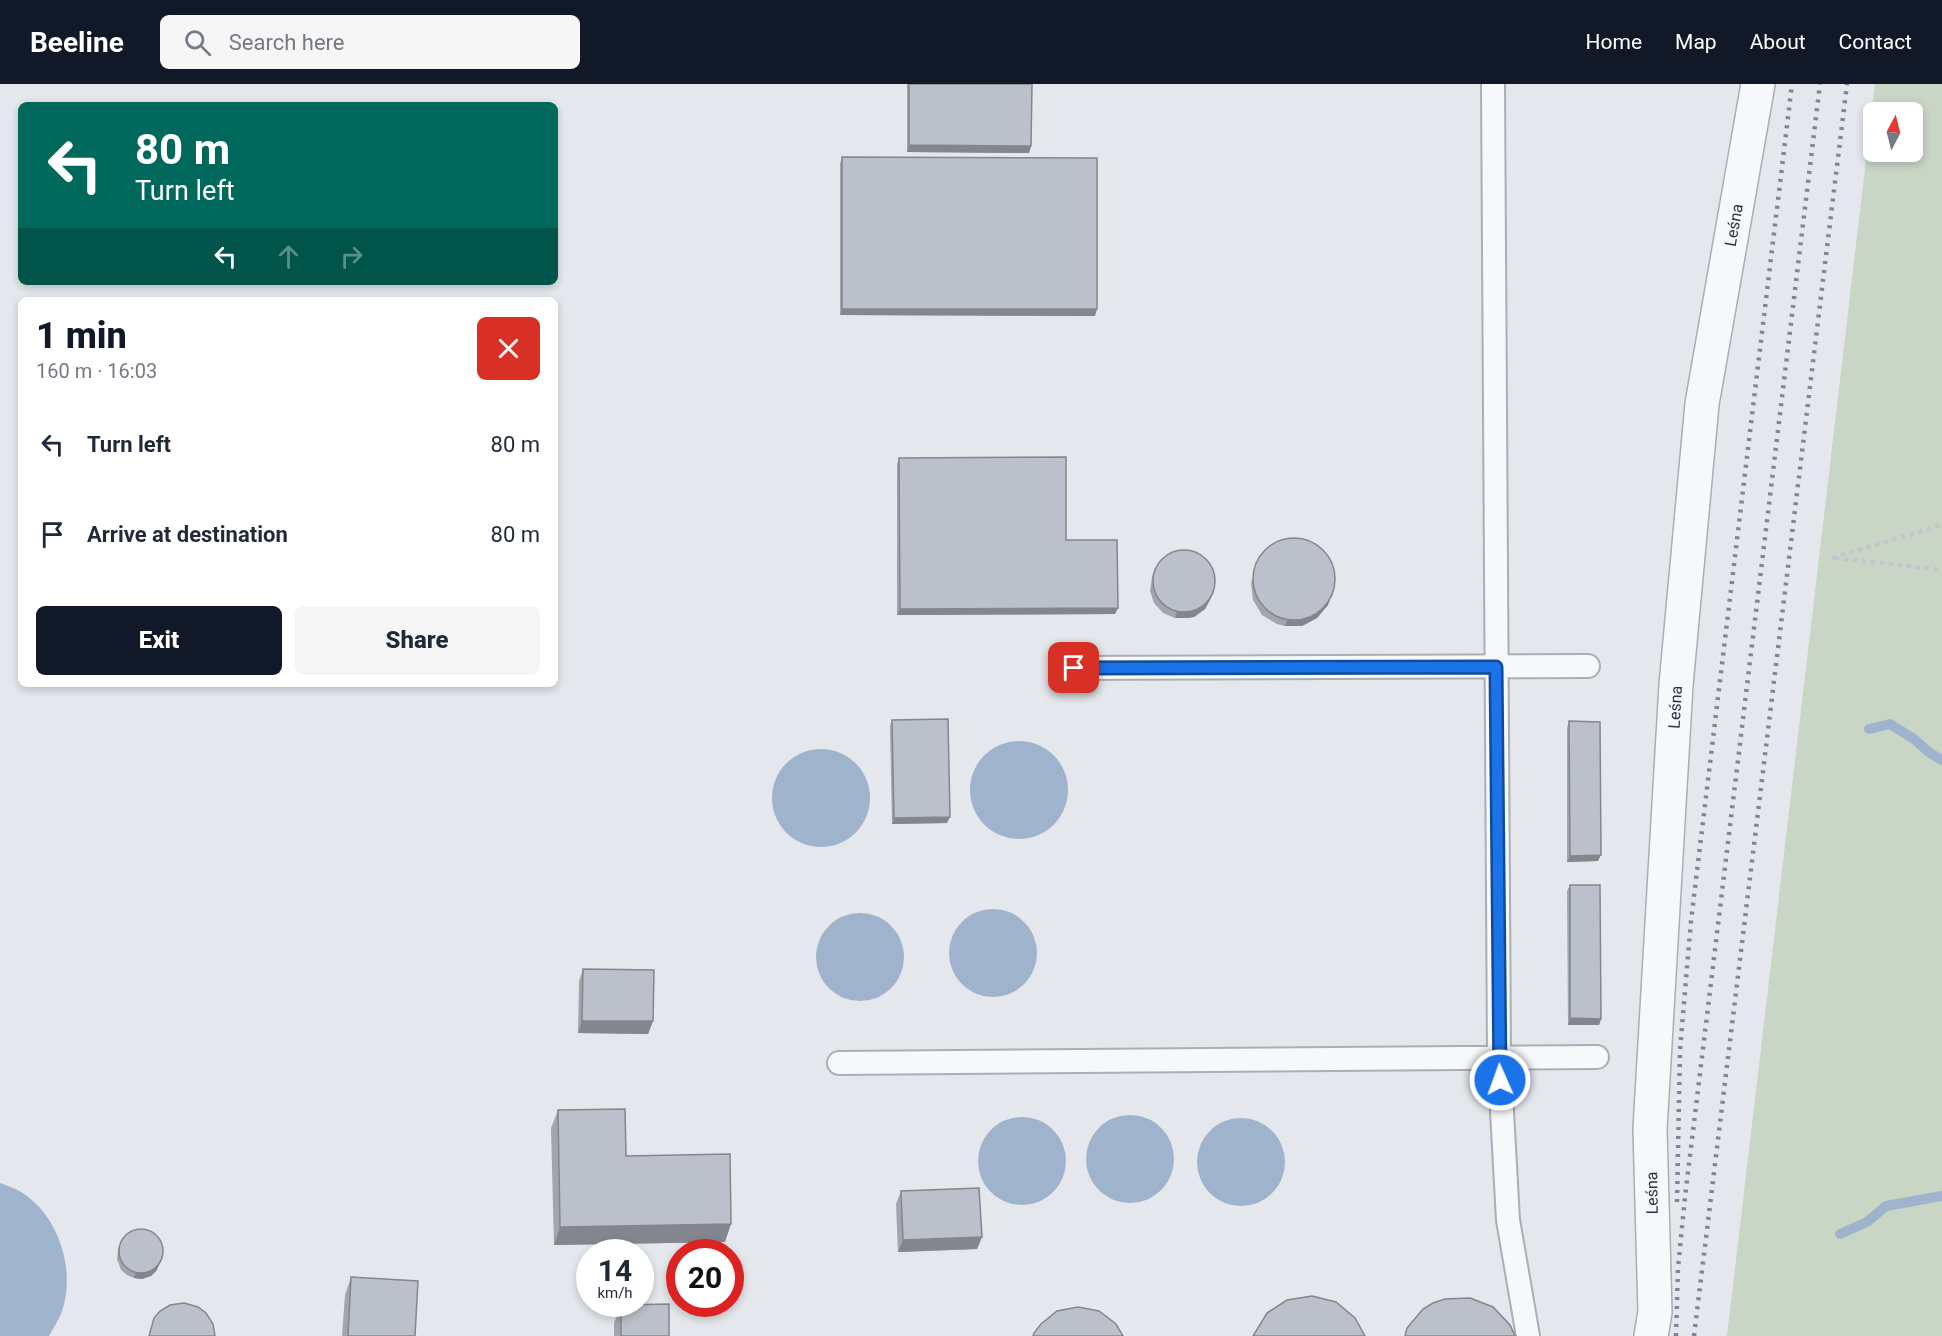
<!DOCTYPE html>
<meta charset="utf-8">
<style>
body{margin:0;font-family:Roboto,sans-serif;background:#f6f6f7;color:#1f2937;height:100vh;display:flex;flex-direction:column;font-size:22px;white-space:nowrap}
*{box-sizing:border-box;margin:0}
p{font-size:20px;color:#747a83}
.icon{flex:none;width:33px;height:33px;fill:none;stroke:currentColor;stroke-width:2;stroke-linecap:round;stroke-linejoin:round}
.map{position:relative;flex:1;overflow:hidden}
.drawer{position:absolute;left:18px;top:213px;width:540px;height:390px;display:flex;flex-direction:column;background:#fff;border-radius:9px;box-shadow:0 3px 9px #0003}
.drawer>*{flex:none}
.top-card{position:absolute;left:18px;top:18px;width:540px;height:183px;border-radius:9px;box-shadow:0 3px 9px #0003;background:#00695c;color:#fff;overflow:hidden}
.needle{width:39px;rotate:7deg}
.buttons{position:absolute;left:1863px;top:18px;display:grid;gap:12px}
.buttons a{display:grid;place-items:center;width:60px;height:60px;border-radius:9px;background:#fff;box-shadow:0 3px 9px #0003;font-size:30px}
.speed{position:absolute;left:576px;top:1155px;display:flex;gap:12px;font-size:30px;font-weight:700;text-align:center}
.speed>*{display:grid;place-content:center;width:78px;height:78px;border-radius:50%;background:#fff;box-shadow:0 3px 9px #0003;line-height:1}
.speed small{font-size:15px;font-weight:400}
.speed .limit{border:9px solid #d22;background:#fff;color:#111}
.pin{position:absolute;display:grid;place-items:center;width:51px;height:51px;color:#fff;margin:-26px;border-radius:12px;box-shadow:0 3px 9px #0006}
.me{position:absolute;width:66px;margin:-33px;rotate:358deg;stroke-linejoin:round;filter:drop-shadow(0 0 4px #0008)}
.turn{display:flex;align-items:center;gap:21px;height:126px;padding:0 18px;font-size:27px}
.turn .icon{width:78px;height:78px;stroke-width:2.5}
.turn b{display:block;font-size:42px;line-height:51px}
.lanes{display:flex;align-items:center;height:57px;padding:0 18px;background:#0003;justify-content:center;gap:30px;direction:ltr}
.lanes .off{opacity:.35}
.round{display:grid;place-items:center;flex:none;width:63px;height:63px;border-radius:9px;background:#f6f6f7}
.summary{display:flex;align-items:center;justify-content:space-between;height:102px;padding:0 18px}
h1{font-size:36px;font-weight:800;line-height:45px;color:#111827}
.action{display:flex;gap:12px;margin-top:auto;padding:12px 18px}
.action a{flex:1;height:69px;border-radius:9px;background:#111827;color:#fff;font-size:24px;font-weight:800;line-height:69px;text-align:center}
.action a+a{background:#f6f6f7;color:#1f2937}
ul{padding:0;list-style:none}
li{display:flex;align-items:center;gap:18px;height:90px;padding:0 18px}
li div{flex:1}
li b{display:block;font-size:22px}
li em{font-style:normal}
header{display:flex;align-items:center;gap:36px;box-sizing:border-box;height:84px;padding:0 30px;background:#111827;color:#fff}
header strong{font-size:28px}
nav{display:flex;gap:33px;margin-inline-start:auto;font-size:21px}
.search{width:420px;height:54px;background:#f6f6f7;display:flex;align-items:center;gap:15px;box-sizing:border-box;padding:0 21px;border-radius:9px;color:#747a83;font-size:22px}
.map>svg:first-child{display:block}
.green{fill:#c9d6c5;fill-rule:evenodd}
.water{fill:#9fb4cc}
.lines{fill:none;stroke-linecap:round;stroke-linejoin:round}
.stream{stroke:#9fb4cc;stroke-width:10}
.lane-casing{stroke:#a9aeb7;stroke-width:26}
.street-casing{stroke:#a9aeb7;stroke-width:36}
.path{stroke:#c2c5cb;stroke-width:4;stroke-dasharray:4.5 4.5;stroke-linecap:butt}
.lane{stroke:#f7f8fa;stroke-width:22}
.street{stroke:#f7f8fa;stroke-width:33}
.rail{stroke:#7d8696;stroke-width:4.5;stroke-dasharray:3 6;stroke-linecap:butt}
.wall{fill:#a1a5ae}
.shaded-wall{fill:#83868d}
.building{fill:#bbc0ca;stroke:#83868d;stroke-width:1.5}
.route-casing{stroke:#114b97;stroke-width:15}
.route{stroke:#1a73e8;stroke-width:10}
.labels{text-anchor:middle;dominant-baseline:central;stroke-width:5;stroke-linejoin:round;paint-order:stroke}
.street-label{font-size:16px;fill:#2b3445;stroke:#f4f6f9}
</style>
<header>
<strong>Beeline</strong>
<div class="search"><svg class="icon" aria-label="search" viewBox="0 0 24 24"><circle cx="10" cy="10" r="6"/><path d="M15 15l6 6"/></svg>Search here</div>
<nav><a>Home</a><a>Map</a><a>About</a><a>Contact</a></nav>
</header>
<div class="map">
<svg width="1942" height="1252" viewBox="0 0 1942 1252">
<rect width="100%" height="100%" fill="#e4e7ec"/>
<path class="green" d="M1875,0H1942V1252H1727ZM1874,28H1912V68H1874Z"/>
<path class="water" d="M970 706a49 49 0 1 1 98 0a49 49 0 1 1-98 0Z
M772 714a49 49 0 1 1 98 0a49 49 0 1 1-98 0Z
M949 869a44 44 0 1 1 88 0a44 44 0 1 1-88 0Z
M816 873a44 44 0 1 1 88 0a44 44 0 1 1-88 0Z
M1086 1075a44 44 0 1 1 88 0a44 44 0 1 1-88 0Z
M978 1077a44 44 0 1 1 88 0a44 44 0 1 1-88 0Z
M1197 1078a44 44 0 1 1 88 0a44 44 0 1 1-88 0Z
M0,1099C7,1102 15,1104 21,1108C59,1131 76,1187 62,1227C59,1236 53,1244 49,1252H0Z"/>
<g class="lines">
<path class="stream" d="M1869,645L1890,640L1914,655L1930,669L1942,676
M1840,1150L1867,1138L1886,1122L1942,1112"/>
<g class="lane-casing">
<path id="lane" d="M1493,0L1499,973L1508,1136L1528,1252
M1074,584L1588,582
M839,979L1597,973"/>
</g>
<g class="street-casing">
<g id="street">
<path id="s1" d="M1651,1252L1655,1228L1650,1045L1676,601L1702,320L1758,0"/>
</g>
</g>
<path class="path" d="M1832,474L1942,441
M1835,474L1942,486"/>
<use href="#lane" class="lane"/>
<use href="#street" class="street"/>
<path class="rail" d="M1677,1118L1680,966L1691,837L1792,0
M1676,1252L1678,1184L1685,1113L1820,0
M1694,1252L1847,0"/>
</g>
<path class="wall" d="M907,0H1032L1031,62L1029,69L907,68Z
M842,73L1095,232L840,231V80Z
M899,374L1066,456L1115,530L897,531V380Z
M1258,477L1334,506L1328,521L1317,534L1302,542H1285L1277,540L1262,531L1253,516L1251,499Z
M1154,487L1214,507L1211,514L1205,525L1194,533L1188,534H1175L1163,529L1154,519L1150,507L1152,493Z
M892,636L947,739L892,740L890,642Z
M1569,637L1598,777L1567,778V644Z
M1570,801L1601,935L1599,941H1568L1567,807Z
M583,885L653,937L648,950L578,949L579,897Z
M558,1026L626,1072L725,1158L554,1161L551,1044Z
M901,1107L982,1153L977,1165L898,1168L896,1120Z
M120,1160L157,1186L151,1192L142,1195L134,1194L127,1191L121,1186L117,1175L118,1166Z
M351,1193L415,1252H342L345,1211Z
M621,1221L669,1252H614V1239Z"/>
<path class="shaded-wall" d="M909,61L1031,62L1029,69L907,68Z
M842,225H1097L1095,232L840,231Z
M1214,507L1211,514L1205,525L1194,533L1188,534H1175L1177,528Z
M1330,514L1328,521L1317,534L1302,542H1285L1287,536Z
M1118,524L1115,530L897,531L900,525Z
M950,733L947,739L892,740L894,734Z
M1601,771L1598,777L1567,778L1570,772Z
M1570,934L1601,935L1599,941H1568Z
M582,937H653L648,950L578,949Z
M731,1140L725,1158L554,1161L560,1143Z
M982,1153L977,1165L898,1168L903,1156Z
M163,1171L157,1186L151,1192L142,1195L134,1194L136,1188Z"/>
<path class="building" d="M909,0H1032L1031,62L909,61Z
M842,73L1097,74V225H842Z
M1066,373V456H1117L1118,524L900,525L899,374Z
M1253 495a41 41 0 1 1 82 0a41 41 0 1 1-82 0Z
M1153 497a31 31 0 1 1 62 0a31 31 0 1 1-62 0Z
M948,635L950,733L894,734L892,636Z
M1569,637L1600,638L1601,771L1570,772Z
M1570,801H1600L1601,935L1570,934Z
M583,885L654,886L653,937H582Z
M625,1025L626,1072L730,1070L731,1140L560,1143L558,1026Z
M979,1104L982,1153L903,1156L901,1107Z
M119 1167a22 22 0 1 1 44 0a22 22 0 1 1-44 0Z
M351,1193L418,1197L415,1252H348Z
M1312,1212L1336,1218L1355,1234L1365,1252H1253L1267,1229L1287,1216Z
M1470,1214L1493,1223L1510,1241L1515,1252H1405L1407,1244L1423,1225L1433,1219L1445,1215Z
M184,1219L198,1223L206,1229L213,1240L215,1252H149L154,1234L160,1227L170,1221Z
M669,1220V1252H621V1221Z
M1078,1223L1099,1227L1116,1240L1123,1252H1033L1034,1249L1041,1240L1057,1227Z"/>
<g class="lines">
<g class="route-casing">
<path id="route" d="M1074,584L1496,583L1500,996"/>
</g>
<use href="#route" class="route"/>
</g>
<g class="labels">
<g class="street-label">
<text stroke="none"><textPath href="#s1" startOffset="1116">Leśna</textPath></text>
<text stroke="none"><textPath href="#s1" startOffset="630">Leśna</textPath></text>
<text transform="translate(1652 1109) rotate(-91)">Leśna</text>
</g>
</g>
</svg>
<div class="buttons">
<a><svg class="needle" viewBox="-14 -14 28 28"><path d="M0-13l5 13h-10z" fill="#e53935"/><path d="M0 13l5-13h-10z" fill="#747a83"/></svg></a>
</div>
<div class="speed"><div>14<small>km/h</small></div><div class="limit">20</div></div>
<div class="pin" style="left:1074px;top:584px;background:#d93025"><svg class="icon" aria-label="arrive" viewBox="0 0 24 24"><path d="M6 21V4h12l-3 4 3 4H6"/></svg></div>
<svg class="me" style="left:1500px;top:996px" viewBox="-20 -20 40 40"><circle r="17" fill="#1a73e8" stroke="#fff" stroke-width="3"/><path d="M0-11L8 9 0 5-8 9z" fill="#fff"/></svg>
<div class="top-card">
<div class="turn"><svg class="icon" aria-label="left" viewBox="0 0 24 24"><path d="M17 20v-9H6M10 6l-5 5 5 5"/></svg><div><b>80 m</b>Turn left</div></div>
<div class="lanes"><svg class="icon" aria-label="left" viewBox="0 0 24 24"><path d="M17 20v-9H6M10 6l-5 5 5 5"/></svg><svg class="icon off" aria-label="ahead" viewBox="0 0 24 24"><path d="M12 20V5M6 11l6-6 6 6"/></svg><svg class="icon off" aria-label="right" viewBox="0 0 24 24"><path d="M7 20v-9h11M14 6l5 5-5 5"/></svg></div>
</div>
<section class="drawer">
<div class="summary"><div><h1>1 min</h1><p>160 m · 16:03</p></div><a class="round" style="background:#d93025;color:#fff"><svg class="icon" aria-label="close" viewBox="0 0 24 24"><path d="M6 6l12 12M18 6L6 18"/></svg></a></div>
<ul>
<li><svg class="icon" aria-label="left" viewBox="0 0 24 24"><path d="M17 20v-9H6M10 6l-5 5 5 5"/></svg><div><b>Turn left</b></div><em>80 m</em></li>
<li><svg class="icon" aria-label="arrive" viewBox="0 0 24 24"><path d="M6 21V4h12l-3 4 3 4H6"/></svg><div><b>Arrive at destination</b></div><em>80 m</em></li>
</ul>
<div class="action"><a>Exit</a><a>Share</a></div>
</section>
</div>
